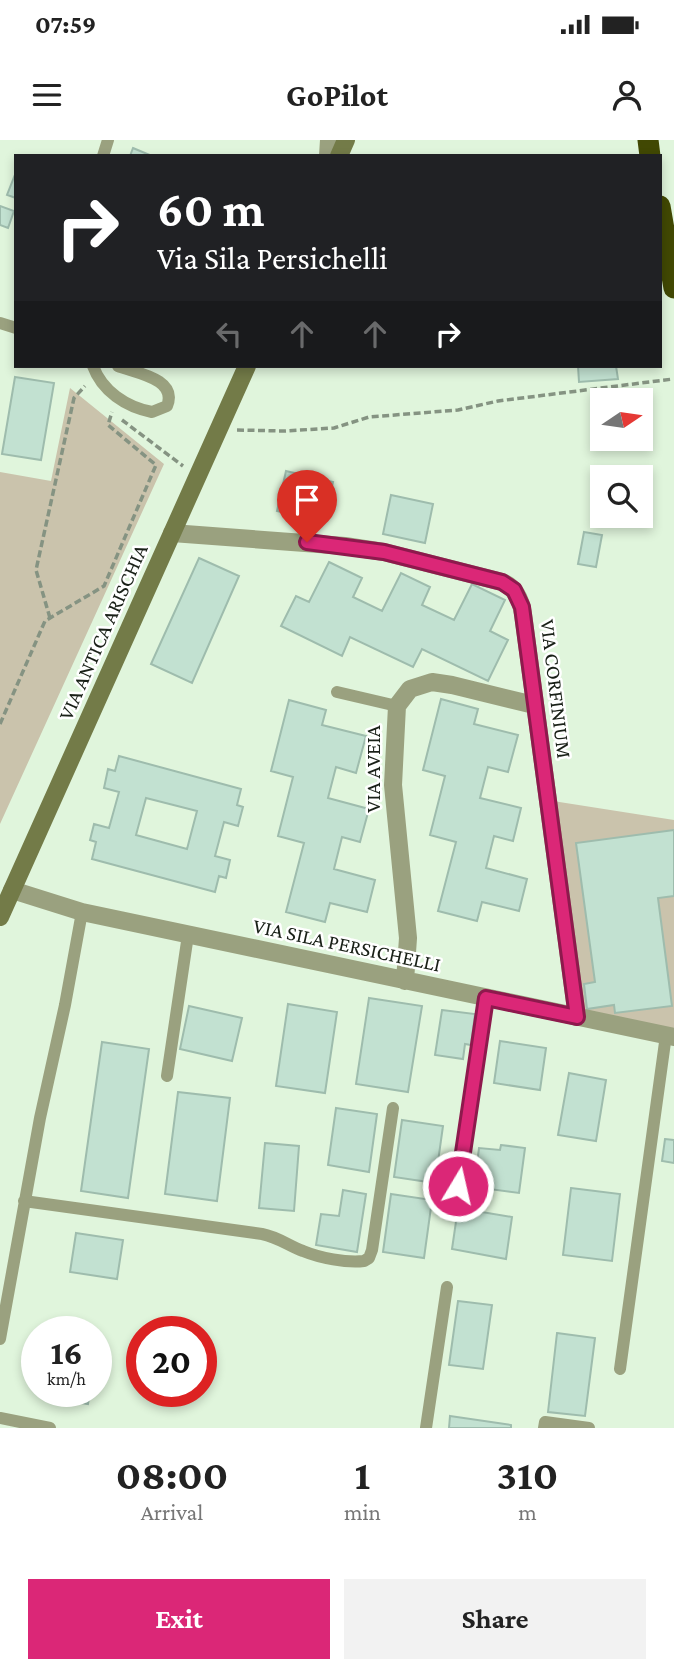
<!DOCTYPE html>
<style>
body{margin:0;font-family:"Crimson Pro",serif;background:#f2f2f2;color:#222;height:100vh;display:flex;flex-direction:column;font-size:26px;white-space:nowrap}
*{box-sizing:border-box;margin:0}
p{font-size:23px;color:#767676}
.icon{flex:none;width:38px;height:38px;fill:none;stroke:currentColor;stroke-width:2;stroke-linecap:round;stroke-linejoin:round}
.map{position:relative;height:1288px;overflow:hidden}
.details{display:flex;flex-direction:column;background:#fff;flex:1}
.details>*{flex:none}
.top-card{position:absolute;left:14px;top:14px;width:648px;height:214px;border-radius:0px;box-shadow:0 4px 10px #0003;background:#202124;color:#fff;overflow:hidden}
.needle{width:46px;rotate:77deg}
.fabs{position:absolute;left:590px;top:248px;display:grid;gap:14px}
.fabs a{display:grid;place-items:center;width:63px;height:63px;border-radius:0px;background:#fff;box-shadow:0 4px 10px #0003;font-size:35px}
.speed{position:absolute;left:21px;top:1176px;display:flex;gap:14px;font-size:35px;font-weight:700;text-align:center}
.speed>*{display:grid;place-content:center;width:91px;height:91px;border-radius:50%;background:#fff;box-shadow:0 4px 10px #0003;line-height:1}
.speed small{font-size:18px;font-weight:400}
.speed .limit{border:10px solid #d22;background:#fff;color:#111}
.pin{position:absolute;display:grid;place-items:center;width:60px;height:60px;color:#fff;margin:-72px -30px;border-radius:50% 50% 50% 0;rotate:-45deg;box-shadow:0 0 7px #0007}
.pin .icon{rotate:45deg}
.me{position:absolute;width:77px;margin:-38px;rotate:9deg;stroke-linejoin:round;filter:drop-shadow(0 0 5px #0008)}
.turn{display:flex;align-items:center;gap:24px;height:147px;padding:0 28px;font-size:32px}
.turn .icon{width:91px;height:91px;stroke-width:2.5}
.turn b{display:block;font-size:49px;line-height:60px}
.lanes{display:flex;align-items:center;height:66px;padding:0 28px;background:#0003;justify-content:center;gap:35px;direction:ltr}
.lanes .off{opacity:.35}
.eta{display:flex;justify-content:space-evenly;align-items:center;height:119px;text-align:center}
.eta b{font-size:42px;font-weight:700;line-height:49px}
.primary-button{display:flex;gap:14px;margin-top:auto;padding:14px 28px}
.primary-button a{flex:1;height:80px;border-radius:0px;background:#db2777;color:#fff;font-size:28px;font-weight:700;line-height:80px;text-align:center}
.primary-button a+a{background:#f2f2f2;color:#222}
.status{display:flex;justify-content:space-between;align-items:center;height:49px;padding:0 35px;background:#fff;direction:ltr}
.status svg{height:19px;fill:currentColor}
header{display:flex;justify-content:space-between;align-items:center;height:91px;padding:0 28px;background:#fff;font-size:32px;font-weight:700}
.map>svg:first-child{display:block}
.green{fill:#cac3ac}
.building{fill:#c2e1d1;stroke:#9ebcad;stroke-width:2;fill-rule:evenodd}
.lines{fill:none;stroke-linecap:round;stroke-linejoin:round}
.path{stroke:#859382;stroke-width:3.5;stroke-dasharray:7 3.5;stroke-linecap:butt}
.lane{stroke:#9aa17f;stroke-width:12}
.street{stroke:#9aa17f;stroke-width:18}
.secondary{stroke:#737b48;stroke-width:18}
.highway{stroke:#414803;stroke-width:21}
.route-casing{stroke:#8e194d;stroke-width:18}
.route{stroke:#db2777;stroke-width:12}
.labels{text-anchor:middle;dominant-baseline:central;stroke-width:5;stroke-linejoin:round;paint-order:stroke}
.street-label{font-size:21px;fill:#192017;stroke:#fff}
</style>
<div class="status"><b>07:59</b><svg viewBox="0 0 49 12"><path d="M0 12V9h3v3zM5 12V6h3v6zM10 12V3h3v9zM15 12V0h3v12zM26 1h20v11H26zM47 4h2v5h-2z"/></svg></div>
<header><svg class="icon" aria-label="menu" viewBox="0 0 24 24"><path d="M4 6h16M4 12h16M4 18h16"/></svg>GoPilot<svg class="icon" aria-label="person" viewBox="0 0 24 24"><circle cx="12" cy="8" r="4"/><path d="M4 21q1-7 8-7t8 7"/></svg></header>
<div class="map">
<svg width="674" height="1288" viewBox="0 0 674 1288">
<rect width="100%" height="100%" fill="#e0f5dc"/>
<path class="green" d="M70,248L164,324L0,684V332L51,341Z
M553,661L674,680V889L581,871Z"/>
<path class="building" d="M133,8L152,16H130Z
M16,32V58L7,55Z
M0,66L14,71L8,88L0,85Z
M578,226H616L618,239L579,242Z
M15,237L54,243L41,320L2,314Z
M286,331L333,342L324,382L277,371Z
M391,355L433,364L425,403L383,394Z
M584,392L602,395L596,427L578,424Z
M199,418L239,436L192,543L151,524Z
M329,422L362,438L353,457L382,471L401,433L430,447L422,465L454,480L472,444L505,460L490,491L508,500L488,541L422,509L413,527L350,497L342,516L281,486L296,456L309,462Z
M441,559L478,569L474,584L518,595L508,632L488,627L480,658L521,668L513,701L494,696L486,728L527,739L519,771L482,762L477,781L438,771L456,702L430,695L445,636L423,630Z
M289,560L326,570L322,585L366,596L356,633L336,627L328,658L369,669L360,702L342,697L334,729L375,740L367,772L330,763L325,782L286,772L304,703L278,696L293,637L271,631Z
M119,616L241,649L237,665L243,667L238,686L224,682L215,716L230,720L226,738L219,736L215,752L92,719L96,702L90,700L94,684L109,688L119,652L104,648L108,629L115,631ZM146,658L197,671L187,709L136,695Z
M674,690V756L658,758L672,866L615,873L614,865L587,869L584,844L595,842L576,703Z
M369,858L422,866L408,952L356,944Z
M288,864L337,872L325,953L276,946Z
M189,866L242,878L232,921L180,909Z
M442,870L475,874L471,905L465,904L463,919L435,915Z
M500,901L546,908L540,950L494,943Z
M102,902L149,909L128,1058L81,1051Z
M569,933L606,940L596,1001L558,995Z
M178,952L230,958L217,1061L165,1054Z
M336,968L377,974L369,1032L328,1025Z
M402,980L443,986L435,1043L394,1037Z
M665,999L674,1000V1023L662,1021Z
M265,1003L299,1006L294,1071L259,1068Z
M501,1005L525,1008L519,1053L474,1047L479,1008L500,1010Z
M571,1048L620,1054L612,1121L563,1115Z
M343,1050L366,1054L357,1112L316,1105L321,1074L339,1076Z
M391,1054L432,1060L424,1118L383,1112Z
M458,1068L512,1077L506,1119L452,1109Z
M76,1093L123,1100L117,1139L70,1132Z
M458,1161L492,1165L483,1229L449,1225Z
M557,1193L595,1198L585,1276L548,1272Z
M56,1251H90L88,1264L55,1259Z
M450,1276L511,1285V1288H449Z"/>
<g class="lines">
<path class="path" d="M122,280L183,326
M237,290L284,291L334,288L369,277L458,270L498,261L673,239
M50,478L36,430L74,258L85,246
M0,584L45,481L104,446L156,325L108,285L112,272"/>
<path class="lane" d="M103,16L108,0
M0,183L16,188
M93,226C102,251 126,267 152,272L167,266C178,239 137,233 118,226
M337,552L397,566
M167,936L188,795
M458,1046L486,858
M24,1061L262,1094C278,1097 289,1106 303,1111C320,1118 346,1123 364,1121L369,1118L372,1110L393,968
M0,1199L40,978L65,865L82,772
M620,1229L666,895
M0,1278L50,1288
M426,1288L447,1147
M544,1288L545,1282L589,1288"/>
<path class="street" d="M328,16L329,0
M172,393L345,406L384,412L502,442C516,448 521,460 523,474L577,877
M12,750L82,772L674,897
M405,841L408,798L393,645L397,566L410,549L432,542L452,545L534,565"/>
<path class="secondary" d="M339,16L346,0
M0,777L247,226"/>
<path class="highway" d="M648,0L650,16
M660,66L674,148"/>
</g>
<g class="lines">
<g class="route-casing">
<path id="route" d="M307,402L384,412L502,442L514,450L522,467L577,877L486,858L458,1046"/>
</g>
<use href="#route" class="route"/>
</g>
<g class="labels">
<g class="street-label">
<text transform="translate(103 492) rotate(-66)">VIA ANTICA ARISCHIA</text>
<text transform="translate(556 549) rotate(83)">VIA CORFINIUM</text>
<text transform="translate(373 629) rotate(-90)">VIA AVEIA</text>
<text transform="translate(347 805) rotate(12)">VIA SILA PERSICHELLI</text>
</g>
</g>
</svg>
<div class="fabs">
<a><svg class="needle" viewBox="-14 -14 28 28"><path d="M0-13l5 13h-10z" fill="#e53935"/><path d="M0 13l5-13h-10z" fill="#767676"/></svg></a>
<a><svg class="icon" aria-label="search" viewBox="0 0 24 24"><circle cx="10" cy="10" r="6"/><path d="M15 15l6 6"/></svg></a>
</div>
<div class="speed"><div>16<small>km/h</small></div><div class="limit">20</div></div>
<div class="pin" style="left:307px;top:402px;background:#d93025"><svg class="icon" aria-label="arrive" viewBox="0 0 24 24"><path d="M6 21V4h12l-3 4 3 4H6"/></svg></div>
<svg class="me" style="left:458px;top:1046px" viewBox="-20 -20 40 40"><circle r="17" fill="#db2777" stroke="#fff" stroke-width="3"/><path d="M0-11L8 9 0 5-8 9z" fill="#fff"/></svg>
<div class="top-card">
<div class="turn"><svg class="icon" aria-label="right" viewBox="0 0 24 24"><path d="M7 20v-9h11M14 6l5 5-5 5"/></svg><div><b>60 m</b>Via Sila Persichelli</div></div>
<div class="lanes"><svg class="icon off" aria-label="left" viewBox="0 0 24 24"><path d="M17 20v-9H6M10 6l-5 5 5 5"/></svg><svg class="icon off" aria-label="ahead" viewBox="0 0 24 24"><path d="M12 20V5M6 11l6-6 6 6"/></svg><svg class="icon off" aria-label="ahead" viewBox="0 0 24 24"><path d="M12 20V5M6 11l6-6 6 6"/></svg><svg class="icon" aria-label="right" viewBox="0 0 24 24"><path d="M7 20v-9h11M14 6l5 5-5 5"/></svg></div>
</div>
</div>
<section class="details">
<div class="eta">
<div><b>08:00</b><p>Arrival</p></div>
<div><b>1</b><p>min</p></div>
<div><b>310</b><p>m</p></div>
</div>
<div class="primary-button"><a>Exit</a><a>Share</a></div>
</section>
